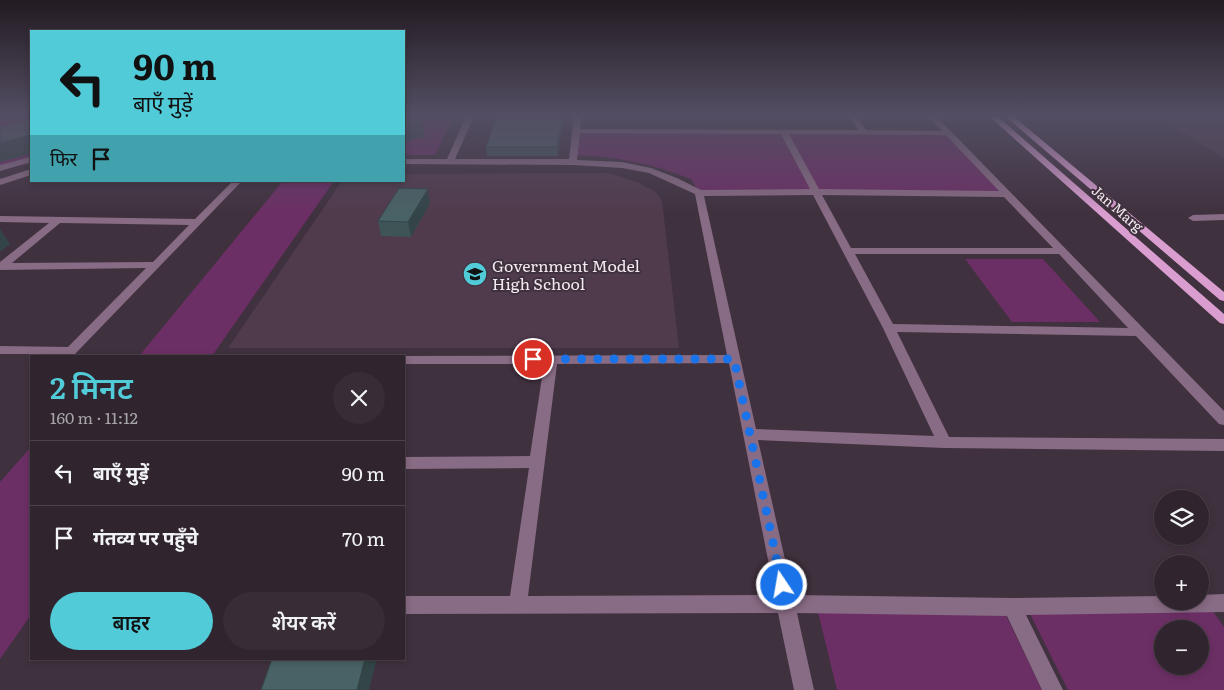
<!DOCTYPE html>
<html lang="hi">
<meta charset="utf-8">
<style>
body{margin:0;font-family:Literata,"Noto Sans Devanagari",serif;background:#382d36;color:#f1f3f6;height:100vh;display:flex;flex-direction:column;font-size:19px;white-space:nowrap}
*{box-sizing:border-box;margin:0}
p{font-size:16px;color:#a8a5aa}
.icon{flex:none;width:28px;height:28px;fill:none;stroke:currentColor;stroke-width:2;stroke-linecap:round;stroke-linejoin:round}
.map{position:relative;flex:1;overflow:hidden}
.panel{position:absolute;left:30px;top:355px;width:375px;height:305px;display:flex;flex-direction:column;background:#30252e;border-radius:0px;box-shadow:0 2px 8px #0003,0 0 0 1px #4b424a}
.panel>*{flex:none}
.guide{position:absolute;left:30px;top:30px;width:375px;height:152px;border-radius:0px;box-shadow:0 2px 8px #0003,0 0 0 1px #4b424a;background:#52cbd9;color:#111;overflow:hidden}
.fabs{position:absolute;left:1154px;top:490px;display:grid;gap:10px}
.fabs a{display:grid;place-items:center;width:55px;height:55px;border-radius:50%;background:#30252e;box-shadow:0 2px 8px #0003,0 0 0 1px #4b424a;font-size:25px}
.pin{position:absolute;display:grid;place-items:center;width:42px;height:42px;color:#fff;margin:-21px;border:2px solid #fff;border-radius:50%;box-shadow:0 1px 5px #0007}
.me{position:absolute;width:55px;margin:-28px;rotate:348deg;stroke-linejoin:round;filter:drop-shadow(0 0 4px #0008)}
.turn{display:flex;align-items:center;gap:18px;height:105px;padding:0 20px;font-size:22px}
.turn .icon{width:65px;height:65px;stroke-width:2.5}
.turn b{display:block;font-size:35px;line-height:42px}
.then{display:flex;align-items:center;height:48px;padding:0 20px;background:#0003;gap:10px;font-size:19px}
.round{display:grid;place-items:center;flex:none;width:52px;height:52px;border-radius:26px;background:#382d36}
.head{display:flex;align-items:center;justify-content:space-between;height:85px;padding:0 20px}
h1{font-size:30px;font-weight:600;line-height:38px;color:#52cbd9}
.button{display:flex;gap:10px;margin-top:auto;padding:10px 20px}
.button a{flex:1;height:58px;border-radius:30px;background:#52cbd9;color:#111;font-size:20px;font-weight:600;line-height:58px;text-align:center}
.button a+a{background:#382d36;color:#f1f3f6}
ul{padding:0;list-style:none}
li{display:flex;align-items:center;gap:15px;height:65px;padding:0 20px;border-top:1px solid #4b424a}
li div{flex:1}
li b{display:block;font-size:19px}
li em{font-style:normal}
.map>svg:first-child{display:block}
.built{fill:#503b4c}
.green{fill:#6c2f65;fill-rule:evenodd}
.lines{fill:none;stroke-linecap:round;stroke-linejoin:round}
.minor{fill:#886b84;fill-rule:evenodd}
.major{fill:#d99dd0;fill-rule:evenodd}
.wall{fill:#3f5457}
.shaded-wall{fill:#334547}
.building{fill:#496265;stroke:#334547}
.route{stroke:#1a73e8;stroke-width:9;stroke-dasharray:0 16.2}
.labels{text-anchor:middle;dominant-baseline:central;stroke-width:4;stroke-linejoin:round;paint-order:stroke}
.far-street-label{font-size:14px;fill:#f3e9f1;stroke:#40313e}
.poi-label{font-size:16px;fill:#f3e9f1;stroke:#40313e;text-anchor:start}
</style>
<div class="map">
<svg width="1224" height="690" viewBox="0 0 1224 690">
<rect width="100%" height="100%" fill="#40313e"/>
<path class="built" d="M1156,116H1224V158Z
M608,173L637,182L656,192L662,201L679,348H228L342,181H404V174Z"/>
<path class="green" d="M0,116H31V163L0,170Z
M404,116H454L435,155H404Z
M576,131L949,133L1007,194L699,193L691,179C653,164 614,156 573,155Z
M283,181H334L212,356H111L140,355Z
M965,259H1043L1100,322H1012Z
M31,447V615L0,659V482Z
M1207,603L1224,627V690H1068L1026,606ZM1162,629H1200V666H1162Z
M816,604L1002,607L1042,690H837Z"/>
<g class="lines">
<path class="minor" d="M466,116H474L455,159H569L574,116H582L580,129L858,130L849,116H857L866,130L942,131L928,116H936L1224,411V425L1219,424L1136,336L897,332L949,437L1224,439V451L944,448L758,440L793,595L1012,598L1162,596V601H1200V595L1224,594V612L1026,615L1063,690H1042L1007,616L797,613L814,690H794L778,613L404,614V596H510L529,468L404,469V457L530,456L544,364H404L402,356L727,355L695,194L649,173L622,168L573,165L404,164V159H447ZM580,133L781,134L810,189L701,190L677,178L651,168L622,162L577,160ZM789,134L946,135L999,191L819,189ZM813,195L883,328L934,436L756,429L704,196ZM822,195L1004,197L1053,248H851ZM855,254H1059L1128,328L893,324ZM729,363L775,595L528,596L557,364Z
M31,157V162L0,171V165Z
M31,169V175L0,185V179Z
M233,181H242L75,354H0V346L68,347L146,268L0,270V262L49,223L0,222V216L195,219ZM60,223L189,225L153,262L12,263Z
M1224,214V220L1193,221L1188,218L1193,215Z"/>
<path class="major" d="M989,116H997L1224,314V324L1220,323Z
M1005,116H1013L1224,292V301L1220,300Z"/>
</g>
<path class="wall" d="M564,116L558,156H487L486,147Z
M430,203L411,237L381,236L378,221Z"/>
<path class="shaded-wall" d="M563,116H564L558,156L557,147Z
M422,121L425,137L404,142V125Z
M31,135V154L0,162V143Z
M428,189L430,203L411,237L408,222Z
M0,229L10,244L0,252Z
M365,659H377L369,690H357Z"/>
<path class="building" d="M404,116H416L422,121L404,125Z
M497,116H563L557,147H486Z
M31,119V135L0,143V127Z
M399,188L428,189L408,222L378,221Z
M272,659H365L357,690H261Z"/>
<linearGradient id="sky" x2="0" y2="1"><stop stop-color="#231b22"/><stop offset="0.54" stop-color="#534e63"/><stop offset="1" stop-color="#534e63" stop-opacity="0"/></linearGradient>
<rect width="1224" height="213" fill="url(#sky)"/>
<g class="lines">
<path class="route" d="M533,359H734L782,585"/>
</g>
<defs>
<g id="school-disc" transform="scale(1.25)"><circle r="9.5" fill="#52cbd9" stroke="#40313e"/><path d="M0-5L7-2L0 1L-7-2ZM-4 1L0 2.5L4 1V4Q0 6-4 4Z" fill="#111"/></g>
</defs>
<g fill-rule="evenodd">
<use href="#school-disc" x="475" y="274"/>
</g>
<g class="labels">
<g class="far-street-label">
<text transform="translate(1118 208) rotate(41)">Jan Marg</text>
</g>
<g class="poi-label">
<text x="492" y="265">Government Model<tspan x="492" dy="18">High School</tspan></text>
</g>
</g>
</svg>
<div class="fabs">
<a><svg class="icon" aria-label="layers" viewBox="0 0 24 24"><path d="M12 4l9 5-9 5-9-5zM3 14l9 5 9-5"/></svg></a>
<a>+</a>
<a>−</a>
</div>
<div class="pin" style="left:533px;top:359px;background:#d93025"><svg class="icon" aria-label="arrive" viewBox="0 0 24 24"><path d="M6 21V4h12l-3 4 3 4H6"/></svg></div>
<svg class="me" style="left:782px;top:585px" viewBox="-20 -20 40 40"><circle r="17" fill="#1a73e8" stroke="#fff" stroke-width="3"/><path d="M0-11L8 9 0 5-8 9z" fill="#fff"/></svg>
<div class="guide">
<div class="turn"><svg class="icon" aria-label="left" viewBox="0 0 24 24"><path d="M17 20v-9H6M10 6l-5 5 5 5"/></svg><div><b>90 m</b>बाएँ मुड़ें</div></div>
<div class="then">फिर<svg class="icon" aria-label="arrive" viewBox="0 0 24 24"><path d="M6 21V4h12l-3 4 3 4H6"/></svg></div>
</div>
<section class="panel">
<div class="head"><div><h1>2 मिनट</h1><p>160 m · 11:12</p></div><a class="round"><svg class="icon" aria-label="close" viewBox="0 0 24 24"><path d="M6 6l12 12M18 6L6 18"/></svg></a></div>
<ul>
<li><svg class="icon" aria-label="left" viewBox="0 0 24 24"><path d="M17 20v-9H6M10 6l-5 5 5 5"/></svg><div><b>बाएँ मुड़ें</b></div><em>90 m</em></li>
<li><svg class="icon" aria-label="arrive" viewBox="0 0 24 24"><path d="M6 21V4h12l-3 4 3 4H6"/></svg><div><b>गंतव्य पर पहुँचे</b></div><em>70 m</em></li>
</ul>
<div class="button"><a>बाहर</a><a>शेयर करें</a></div>
</section>
</div>
